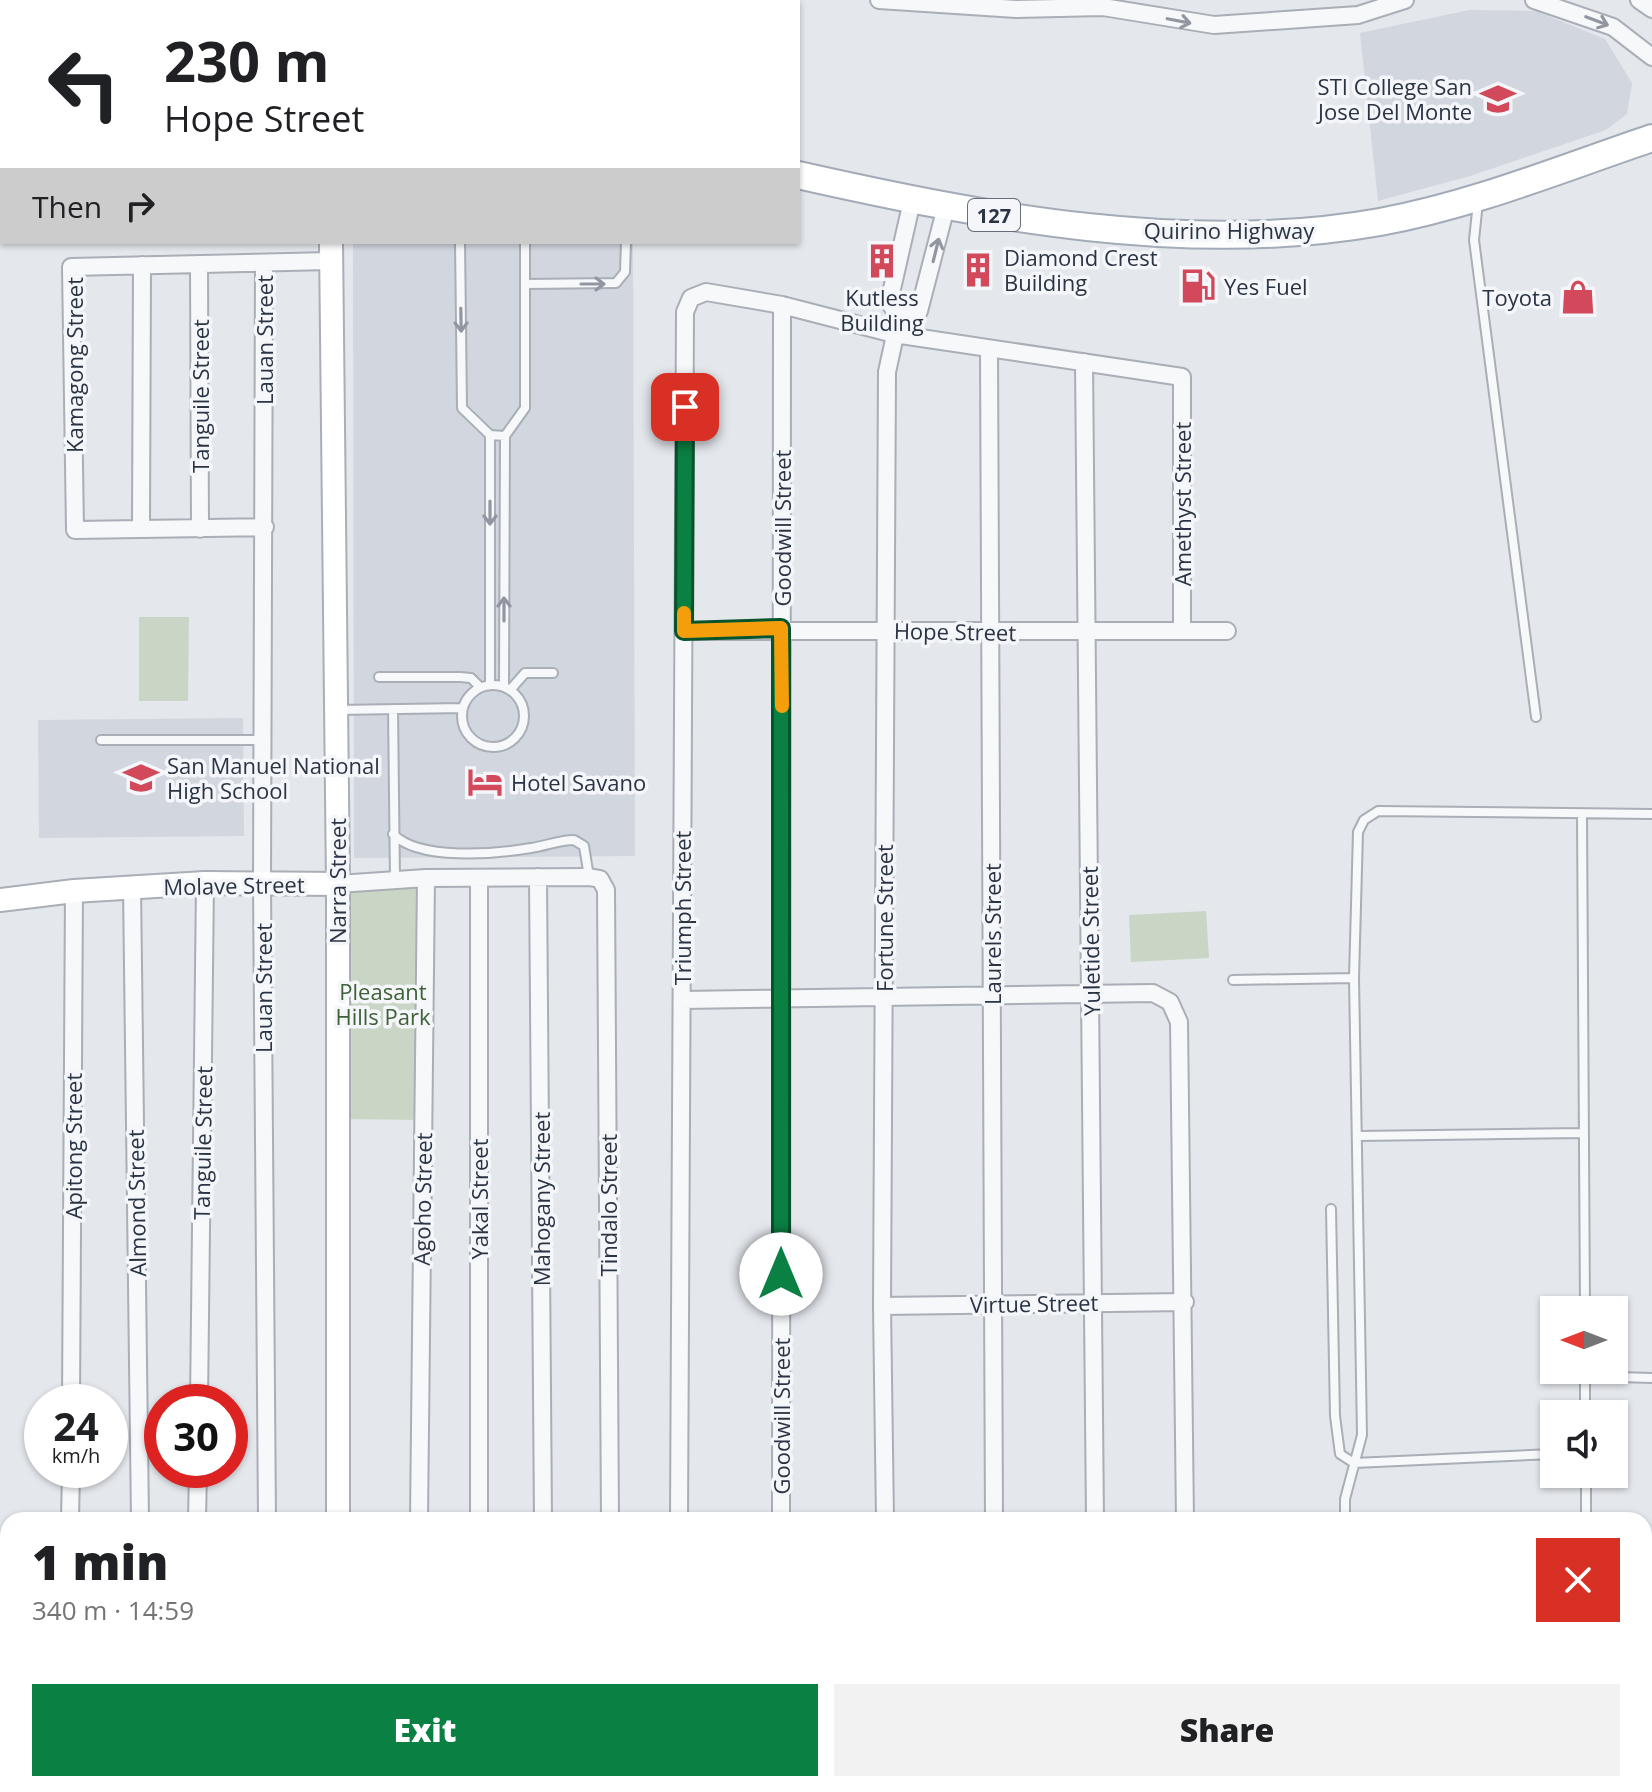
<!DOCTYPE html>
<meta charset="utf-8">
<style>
body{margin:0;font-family:"Open Sans",sans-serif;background:#f2f2f2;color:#202124;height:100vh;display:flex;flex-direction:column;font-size:30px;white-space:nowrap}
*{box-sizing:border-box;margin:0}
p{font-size:26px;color:#757577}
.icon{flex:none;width:44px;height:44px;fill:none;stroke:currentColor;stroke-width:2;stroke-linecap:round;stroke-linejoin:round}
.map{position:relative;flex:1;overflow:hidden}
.details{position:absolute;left:0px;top:1512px;width:1652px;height:280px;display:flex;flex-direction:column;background:#fff;border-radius:24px 24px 0 0;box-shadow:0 2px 6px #0004}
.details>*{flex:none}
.guide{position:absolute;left:0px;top:0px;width:800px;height:244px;box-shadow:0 2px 6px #0004;background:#fff;color:#202124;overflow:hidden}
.needle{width:52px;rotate:270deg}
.controls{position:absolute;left:1540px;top:1296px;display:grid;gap:16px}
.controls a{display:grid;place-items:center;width:88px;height:88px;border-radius:0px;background:#fff;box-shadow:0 2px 6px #0004;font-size:40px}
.speed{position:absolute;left:24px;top:1384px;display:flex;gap:16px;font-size:40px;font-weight:700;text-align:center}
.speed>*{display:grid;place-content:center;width:104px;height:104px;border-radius:50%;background:#fff;box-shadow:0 2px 6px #0004;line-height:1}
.speed small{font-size:20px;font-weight:400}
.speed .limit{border:12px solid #d22;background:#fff;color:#111}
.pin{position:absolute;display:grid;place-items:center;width:68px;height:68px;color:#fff;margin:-34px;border-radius:16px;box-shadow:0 4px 12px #0006}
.me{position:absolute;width:88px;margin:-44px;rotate:0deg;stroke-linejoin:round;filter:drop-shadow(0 0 6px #0008)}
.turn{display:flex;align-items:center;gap:28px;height:168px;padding:0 32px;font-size:36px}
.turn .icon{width:104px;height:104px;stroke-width:2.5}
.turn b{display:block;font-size:56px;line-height:68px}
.then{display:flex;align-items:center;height:76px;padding:0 32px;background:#0003;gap:16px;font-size:30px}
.round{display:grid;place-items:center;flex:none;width:84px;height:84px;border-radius:0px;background:#f2f2f2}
.summary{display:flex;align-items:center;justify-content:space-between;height:136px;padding:0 32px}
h1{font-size:48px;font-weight:800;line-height:60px}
.action{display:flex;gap:16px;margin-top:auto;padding:16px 32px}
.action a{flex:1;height:92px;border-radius:0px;background:#0b8043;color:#fff;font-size:32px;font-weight:800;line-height:92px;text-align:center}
.action a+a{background:#f2f2f2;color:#202124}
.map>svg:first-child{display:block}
.built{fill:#d2d6de}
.green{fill:#c9d6c5}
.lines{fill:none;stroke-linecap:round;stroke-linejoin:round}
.lane-casing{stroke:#a9aeb7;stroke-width:12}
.street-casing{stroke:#a9aeb7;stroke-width:20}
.secondary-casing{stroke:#a9aeb7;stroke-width:26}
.primary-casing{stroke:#a3abb8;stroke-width:30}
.path{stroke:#c2c5cb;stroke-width:3;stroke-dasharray:6 6;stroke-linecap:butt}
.lane{stroke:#f7f8fa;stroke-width:8}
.street{stroke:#f7f8fa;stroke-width:16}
.secondary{stroke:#fff;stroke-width:22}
.primary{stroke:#fff;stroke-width:26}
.oneway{stroke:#9196a0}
.route-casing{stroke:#07532c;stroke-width:20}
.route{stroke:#0b8043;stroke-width:14}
.slow{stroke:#f59e0b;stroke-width:14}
.labels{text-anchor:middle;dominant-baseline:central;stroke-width:7;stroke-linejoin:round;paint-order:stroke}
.shield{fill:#f4f6f9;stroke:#676e7b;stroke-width:2}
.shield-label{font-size:20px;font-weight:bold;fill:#2b3445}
.poi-label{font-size:22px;fill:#2b3445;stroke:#f4f6f9;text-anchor:start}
.street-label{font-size:22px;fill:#2b3445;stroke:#f4f6f9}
.park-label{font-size:22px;fill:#3f6138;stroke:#f4f6f9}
</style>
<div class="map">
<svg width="1652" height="1792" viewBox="0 0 1652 1792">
<rect width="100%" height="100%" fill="#e4e7ec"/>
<path class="built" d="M1469,10L1536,11L1605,39L1632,83L1627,114L1606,130L1470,176L1378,201L1360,33Z
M353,242H633L635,856L354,858Z
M243,718L244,836L39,838L38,720Z"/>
<path class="green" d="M139,617H189L188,701H139Z
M425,885V1120L343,1119L339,888Z
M1206,911L1209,958L1131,962L1129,915Z
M1652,1598V1792H1625L1623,1784H1644V1599Z
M8,1679V1784H304L303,1792H0V1681Z
M336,1784H1542L1477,1792H335Z"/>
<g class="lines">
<g class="lane-casing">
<path id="lane" d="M1478,202L1474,240L1536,717
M460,242L462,408L490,435L505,436L525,408V242
M525,284L616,283L625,272L626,242
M490,435V684
M379,677H460L471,678L480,687
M462 716a31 31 0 1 1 62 0a31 31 0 1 1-62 0Z
M504,687L505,436
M511,689L525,673H553
M393,709L395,880
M337,710L463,708
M101,740H263
M1582,814L1585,1310
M393,834C419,861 495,854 531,848C546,846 559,840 574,840L584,846L589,877
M1233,980L1354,978
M1358,1136L1583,1133
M1331,1209L1335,1416L1340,1454L1354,1463L1554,1454
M1585,1370V1414
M1585,1376L1652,1378
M1586,1474V1520
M1345,1520V1499L1362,1435L1354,978L1358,832L1364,820L1378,811L1652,814
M1644,1589L1652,1588
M1255,1792L1258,1784"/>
</g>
<g class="street-casing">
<path id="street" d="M879,0L1016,9L1103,7L1214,25L1358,15L1405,0
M1534,0L1613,27L1652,57
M1639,0L1652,9
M264,263L262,885L267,1520
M199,264L200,529
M899,317L919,311L946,207
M899,317L889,302L912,201
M989,349L994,1520
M1084,362L1095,1520
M265,527L75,530L71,267L331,261
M141,529L142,265
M684,631H1227
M538,877L543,1520
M338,884L426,878L589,877L600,879L606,890L610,1520
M132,887L140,1520
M682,1000L1153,993L1170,1002L1179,1022L1185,1520
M882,1306L1185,1302
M71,1402L74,891
M199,1402L205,883
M70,1520L71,1470
M197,1520L198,1470
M419,1520L426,878
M479,1520V878
M679,1520L685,312L691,298L706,292L782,305L894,334L1182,377V631
M781,1520L782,305
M885,1520L882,1306L887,372L899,317
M0,1599H8"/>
</g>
<g class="secondary-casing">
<path id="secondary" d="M331,242L338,884V1520
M0,900L74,891L205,883L338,884
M319,1792L321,1784"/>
</g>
<g class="primary-casing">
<path id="primary" d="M0,72L2,73
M798,175C985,217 1189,256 1380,222C1473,205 1563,168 1652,138"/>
</g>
<path class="path" d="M0,1753L8,1760
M266,1784L273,1792"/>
<use href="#lane" class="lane"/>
<use href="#street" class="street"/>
<use href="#secondary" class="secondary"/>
<use href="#primary" class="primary"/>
</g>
<defs><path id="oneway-shaft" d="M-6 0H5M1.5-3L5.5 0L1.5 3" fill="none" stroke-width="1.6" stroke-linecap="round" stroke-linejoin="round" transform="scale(2)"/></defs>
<g class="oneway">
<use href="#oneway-shaft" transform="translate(1179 21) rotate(11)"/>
<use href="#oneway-shaft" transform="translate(1597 21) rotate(21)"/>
<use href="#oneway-shaft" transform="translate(936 250) rotate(-76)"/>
<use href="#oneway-shaft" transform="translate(593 284)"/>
<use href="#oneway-shaft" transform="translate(461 320) rotate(89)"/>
<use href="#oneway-shaft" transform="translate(490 513) rotate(90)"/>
<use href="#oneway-shaft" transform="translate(504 609) rotate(-90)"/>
</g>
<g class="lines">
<g class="route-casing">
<path id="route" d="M685,407L684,631L781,628V1274"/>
</g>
<use href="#route" class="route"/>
<path class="slow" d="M684,613V631L781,628L782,706"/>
</g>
<defs>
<g id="university-bare" transform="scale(2.76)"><path d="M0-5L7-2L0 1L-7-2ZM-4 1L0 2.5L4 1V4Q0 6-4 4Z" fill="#d1495b" stroke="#f4f6f9" stroke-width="2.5" paint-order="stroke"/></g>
<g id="building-bare" transform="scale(2.76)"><path d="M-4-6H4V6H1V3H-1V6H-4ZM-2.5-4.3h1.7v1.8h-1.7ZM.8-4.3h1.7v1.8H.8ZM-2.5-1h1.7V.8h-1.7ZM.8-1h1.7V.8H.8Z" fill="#d1495b" stroke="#f4f6f9" stroke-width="2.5" paint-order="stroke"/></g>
<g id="fuel-bare" transform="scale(2.76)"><path d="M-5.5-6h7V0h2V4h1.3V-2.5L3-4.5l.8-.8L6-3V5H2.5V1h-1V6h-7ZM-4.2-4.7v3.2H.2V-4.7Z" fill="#d1495b" stroke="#f4f6f9" stroke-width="2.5" paint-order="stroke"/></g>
<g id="shop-bare" transform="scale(2.76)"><path d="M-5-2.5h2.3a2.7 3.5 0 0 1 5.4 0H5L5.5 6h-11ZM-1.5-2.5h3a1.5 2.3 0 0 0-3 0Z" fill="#d1495b" stroke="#f4f6f9" stroke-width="2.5" paint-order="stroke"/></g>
<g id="school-bare" transform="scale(2.76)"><path d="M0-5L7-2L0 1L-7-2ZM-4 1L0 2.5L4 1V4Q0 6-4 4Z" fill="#d1495b" stroke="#f4f6f9" stroke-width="2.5" paint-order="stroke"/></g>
<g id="hotel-bare" transform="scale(2.76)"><path d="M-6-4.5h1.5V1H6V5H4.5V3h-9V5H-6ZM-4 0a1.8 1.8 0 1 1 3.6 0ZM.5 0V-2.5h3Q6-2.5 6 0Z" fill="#d1495b" stroke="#f4f6f9" stroke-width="2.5" paint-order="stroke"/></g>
</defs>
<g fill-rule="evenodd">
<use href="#university-bare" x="1498" y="99"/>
<use href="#building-bare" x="882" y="261"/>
<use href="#building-bare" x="978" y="270"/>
<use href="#fuel-bare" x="1198" y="286"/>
<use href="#shop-bare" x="1578" y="297"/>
<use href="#school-bare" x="141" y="778"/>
<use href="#hotel-bare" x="485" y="782"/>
</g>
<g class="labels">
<rect class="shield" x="968" y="199" width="52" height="32" rx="6"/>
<g class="shield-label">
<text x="994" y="215">127</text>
</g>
<g class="poi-label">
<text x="1472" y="86" text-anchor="end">STI College San<tspan x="1472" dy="25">Jose Del Monte</tspan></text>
<text x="1004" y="257">Diamond Crest<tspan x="1004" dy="25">Building</tspan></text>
<text x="1224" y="286">Yes Fuel</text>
<text x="882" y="297" text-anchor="middle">Kutless<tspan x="882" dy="25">Building</tspan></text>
<text x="1552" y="297" text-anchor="end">Toyota</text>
<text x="167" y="765">San Manuel National<tspan x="167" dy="25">High School</tspan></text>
<text x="511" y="782">Hotel Savano</text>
</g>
<g class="street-label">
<text x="1229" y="230">Quirino Highway</text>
<text transform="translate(264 340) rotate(-90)">Lauan Street</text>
<text transform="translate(74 365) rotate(-90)">Kamagong Street</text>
<text transform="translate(200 396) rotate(-90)">Tanguile Street</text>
<text transform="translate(1182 504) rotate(-90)">Amethyst Street</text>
<text transform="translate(782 528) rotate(-90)">Goodwill Street</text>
<text transform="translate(955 631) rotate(1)">Hope Street</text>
<text transform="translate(337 881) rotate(-90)">Narra Street</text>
<text transform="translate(234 885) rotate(-1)">Molave Street</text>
<text transform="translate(682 908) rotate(-90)">Triumph Street</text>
<text transform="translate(884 918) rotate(-90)">Fortune Street</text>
<text transform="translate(992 934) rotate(-90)">Laurels Street</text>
<text transform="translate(1090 941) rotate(-91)">Yuletide Street</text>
<text transform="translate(263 988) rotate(-90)">Lauan Street</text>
<text transform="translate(202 1143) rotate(-89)">Tanguile Street</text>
<text transform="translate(73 1146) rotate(-90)">Apitong Street</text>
<text transform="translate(422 1199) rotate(-89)">Agoho Street</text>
<text transform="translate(479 1199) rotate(-90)">Yakal Street</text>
<text transform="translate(541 1199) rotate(-90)">Mahogany Street</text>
<text transform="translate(136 1203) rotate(-91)">Almond Street</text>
<text transform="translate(608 1205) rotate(-90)">Tindalo Street</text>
<text transform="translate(1034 1303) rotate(-1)">Virtue Street</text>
<text transform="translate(781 1416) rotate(-90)">Goodwill Street</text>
</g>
<g class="park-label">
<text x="383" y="991">Pleasant<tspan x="383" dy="25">Hills Park</tspan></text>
</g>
</g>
</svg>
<div class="controls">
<a><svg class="needle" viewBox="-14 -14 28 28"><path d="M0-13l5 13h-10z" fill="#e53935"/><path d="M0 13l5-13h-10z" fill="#757577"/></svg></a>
<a><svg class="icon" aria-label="sound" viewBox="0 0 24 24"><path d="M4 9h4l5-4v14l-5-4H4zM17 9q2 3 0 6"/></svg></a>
</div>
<div class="speed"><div>24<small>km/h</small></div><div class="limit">30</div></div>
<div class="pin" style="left:685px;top:407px;background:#d93025"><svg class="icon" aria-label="arrive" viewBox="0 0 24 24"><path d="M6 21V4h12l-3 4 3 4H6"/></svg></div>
<svg class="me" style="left:781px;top:1274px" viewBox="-20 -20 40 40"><circle r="19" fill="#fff"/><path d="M0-13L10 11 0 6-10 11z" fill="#0b8043"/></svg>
<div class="guide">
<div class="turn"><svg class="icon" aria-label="left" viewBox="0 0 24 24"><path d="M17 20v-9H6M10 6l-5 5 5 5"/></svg><div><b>230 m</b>Hope Street</div></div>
<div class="then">Then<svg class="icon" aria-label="right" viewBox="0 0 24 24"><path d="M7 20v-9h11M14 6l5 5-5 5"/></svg></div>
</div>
<section class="details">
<div class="summary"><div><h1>1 min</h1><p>340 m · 14:59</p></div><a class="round" style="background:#d93025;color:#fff"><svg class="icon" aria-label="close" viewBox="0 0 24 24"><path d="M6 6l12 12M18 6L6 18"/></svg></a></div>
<div class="action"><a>Exit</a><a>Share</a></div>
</section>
</div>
